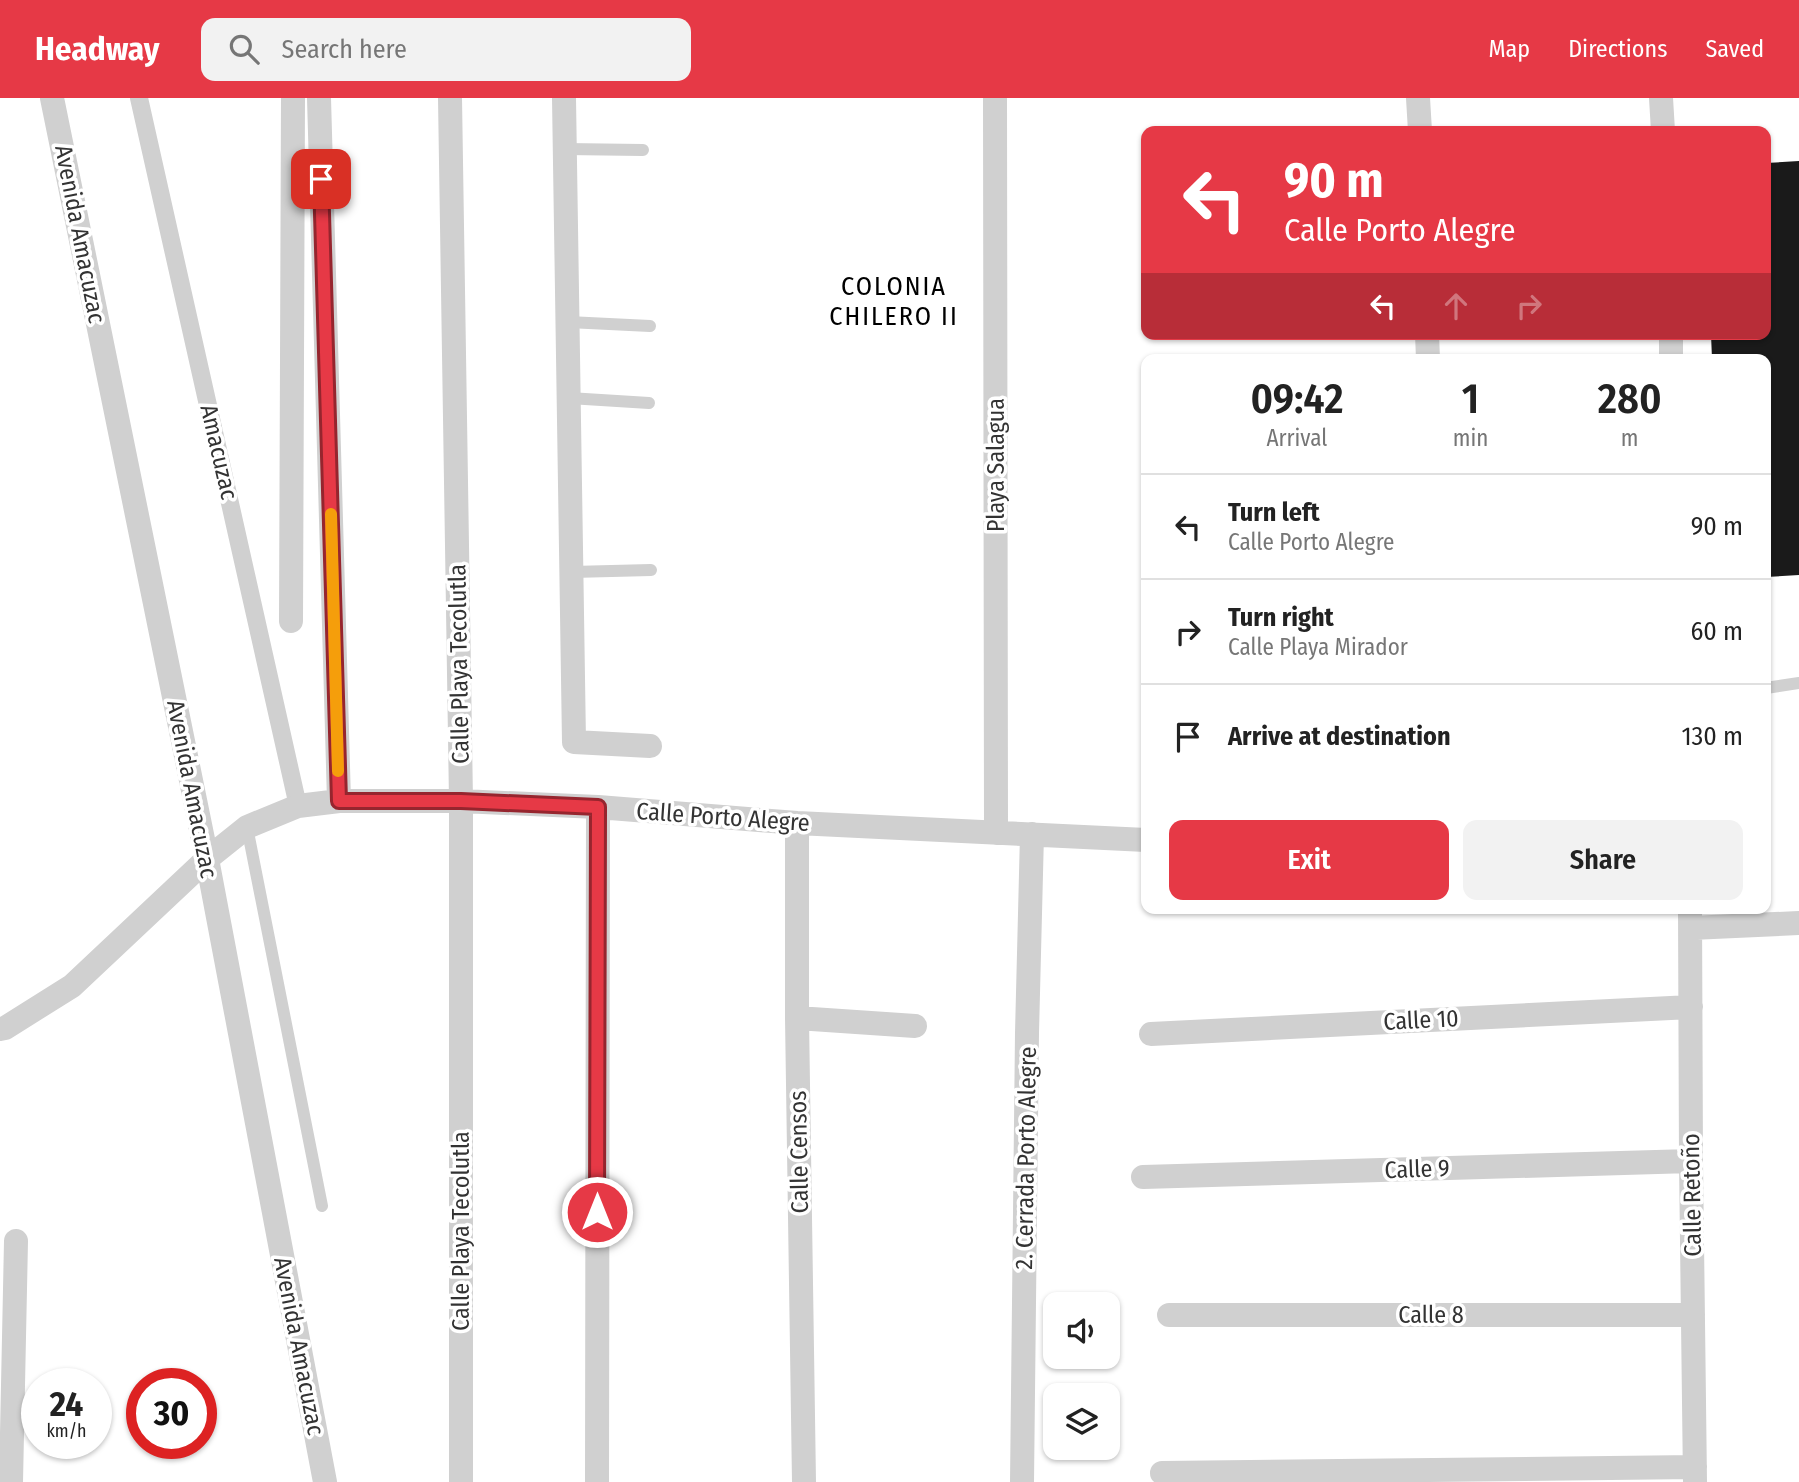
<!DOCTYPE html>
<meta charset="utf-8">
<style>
body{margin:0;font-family:"Fira Sans Condensed",sans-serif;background:#f2f2f2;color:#222;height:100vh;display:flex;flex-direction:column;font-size:26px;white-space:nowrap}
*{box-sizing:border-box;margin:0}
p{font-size:23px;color:#767676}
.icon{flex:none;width:38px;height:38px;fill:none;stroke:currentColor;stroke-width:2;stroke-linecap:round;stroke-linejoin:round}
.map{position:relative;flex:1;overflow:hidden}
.side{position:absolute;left:1141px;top:256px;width:630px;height:560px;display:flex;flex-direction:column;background:#fff;border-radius:14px;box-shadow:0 2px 5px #0004}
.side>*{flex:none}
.hud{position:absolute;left:1141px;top:28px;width:630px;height:214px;border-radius:14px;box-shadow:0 2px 5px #0004;background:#e63946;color:#fff;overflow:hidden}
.fabs{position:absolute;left:1043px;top:1194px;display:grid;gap:14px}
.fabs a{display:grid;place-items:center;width:77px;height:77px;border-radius:14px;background:#fff;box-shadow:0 2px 5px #0004;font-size:35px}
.speed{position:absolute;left:21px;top:1270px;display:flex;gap:14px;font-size:35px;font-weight:700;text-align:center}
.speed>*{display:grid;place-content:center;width:91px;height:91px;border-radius:50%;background:#fff;box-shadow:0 2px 5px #0004;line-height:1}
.speed small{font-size:18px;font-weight:400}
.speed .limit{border:10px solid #d22;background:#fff;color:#111}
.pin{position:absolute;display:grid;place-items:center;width:60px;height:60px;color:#fff;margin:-30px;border-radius:14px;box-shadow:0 4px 10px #0006}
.me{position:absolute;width:77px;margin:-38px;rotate:0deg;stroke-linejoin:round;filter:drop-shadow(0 0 5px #0008)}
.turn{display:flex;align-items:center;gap:24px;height:147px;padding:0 28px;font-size:32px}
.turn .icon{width:91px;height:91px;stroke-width:2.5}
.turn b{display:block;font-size:49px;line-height:60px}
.lanes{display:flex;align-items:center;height:66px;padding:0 28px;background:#0003;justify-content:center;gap:35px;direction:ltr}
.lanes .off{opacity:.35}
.eta{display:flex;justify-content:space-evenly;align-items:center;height:119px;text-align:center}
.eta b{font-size:42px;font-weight:600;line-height:49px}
.primary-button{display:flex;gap:14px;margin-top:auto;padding:14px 28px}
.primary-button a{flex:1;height:80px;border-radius:14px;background:#e63946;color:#fff;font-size:28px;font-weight:600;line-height:80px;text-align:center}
.primary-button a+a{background:#f2f2f2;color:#222}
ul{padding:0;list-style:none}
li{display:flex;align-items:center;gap:21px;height:105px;padding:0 28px;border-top:2px solid #e0e0e0}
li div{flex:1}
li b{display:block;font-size:26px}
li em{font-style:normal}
header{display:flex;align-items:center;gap:42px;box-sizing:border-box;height:98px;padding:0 35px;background:#e63946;color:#fff}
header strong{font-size:33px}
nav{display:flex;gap:38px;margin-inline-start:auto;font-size:24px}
.search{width:490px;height:63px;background:#f2f2f2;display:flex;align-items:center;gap:18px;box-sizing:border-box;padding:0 24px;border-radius:14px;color:#767676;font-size:26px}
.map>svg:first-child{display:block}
.building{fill:#1a1a1a}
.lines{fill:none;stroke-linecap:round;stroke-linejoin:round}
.service{stroke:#d0d0d0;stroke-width:12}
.pedestrian{stroke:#d0d0d0;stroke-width:18}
.minor{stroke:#d0d0d0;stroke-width:24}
.route-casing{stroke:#96252e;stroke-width:18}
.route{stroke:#e63946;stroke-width:12}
.slow{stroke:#f59e0b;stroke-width:12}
.labels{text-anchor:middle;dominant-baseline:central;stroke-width:7;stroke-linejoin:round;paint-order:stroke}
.street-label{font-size:24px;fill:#333;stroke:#fff}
.neighbourhood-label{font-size:26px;letter-spacing:2px;fill:#000;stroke:#fff}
</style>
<header>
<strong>Headway</strong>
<div class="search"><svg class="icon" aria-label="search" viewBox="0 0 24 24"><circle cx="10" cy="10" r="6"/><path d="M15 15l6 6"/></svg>Search here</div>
<nav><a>Map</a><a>Directions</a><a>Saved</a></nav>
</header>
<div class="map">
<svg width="1799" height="1384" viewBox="0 0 1799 1384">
<rect width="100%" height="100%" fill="#fff"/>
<path class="building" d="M1799,63V477L1766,479V261H1712L1711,236H1766V65Z"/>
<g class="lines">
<path class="service" d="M565,51L643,52
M568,224L650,228
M569,300L649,305
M572,474L651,472
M1766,590L1799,585
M247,729L322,1108"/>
<path class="pedestrian" d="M139,0L298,708"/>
<path class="minor" d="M52,0L207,761L325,1384
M319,0L339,703
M450,0L461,703V1384
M564,0L574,644L650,648
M995,0L996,735
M1418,0L1420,33
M1661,0L1663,33
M1427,236L1428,261
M1671,236V261
M291,523L293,0
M797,725V920L804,1384
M1690,810L1691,1063L1695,1384
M1691,830L1799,825
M797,920L915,928
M0,931L5,930L72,888L207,761L247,729L298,708L339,703H461L598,709L797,725L1146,742
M1151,936L1691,909
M1143,1079L1691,1063
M1169,1217H1693
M1162,1375L1695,1369
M11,1384L16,1143
M597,1384L598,709
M1022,1384L1027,935L1032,736"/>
</g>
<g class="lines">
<g class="route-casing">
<path id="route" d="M321,81L339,703H461L598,709L597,1114"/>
</g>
<use href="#route" class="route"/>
<path class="slow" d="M331,416L338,673"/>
</g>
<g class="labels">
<g class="street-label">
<text transform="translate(80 136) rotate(79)">Avenida Amacuzac</text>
<text transform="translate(219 354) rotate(77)">Amacuzac</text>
<text transform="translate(996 367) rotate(-90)">Playa Salagua</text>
<text transform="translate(459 566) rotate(-91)">Calle Playa Tecolutla</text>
<text transform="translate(192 691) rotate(79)">Avenida Amacuzac</text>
<text transform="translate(723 719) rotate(4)">Calle Porto Alegre</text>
<text transform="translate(1421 922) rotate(-3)">Calle 10</text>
<text transform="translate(799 1054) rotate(-91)">Calle Censos</text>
<text transform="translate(1026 1060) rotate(-89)">2. Cerrada Porto Alegre</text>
<text transform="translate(1417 1071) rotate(-2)">Calle 9</text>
<text transform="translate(1692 1097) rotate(-91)">Calle Retoño</text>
<text transform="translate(461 1133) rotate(-90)">Calle Playa Tecolutla</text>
<text x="1431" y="1217">Calle 8</text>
<text transform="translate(299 1248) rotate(79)">Avenida Amacuzac</text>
</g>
<g class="neighbourhood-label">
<text x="894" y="188">COLONIA<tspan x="894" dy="30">CHILERO II</tspan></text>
</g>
</g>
</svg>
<div class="fabs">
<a><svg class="icon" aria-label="sound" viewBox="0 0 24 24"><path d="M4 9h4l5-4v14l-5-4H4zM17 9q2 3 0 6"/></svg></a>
<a><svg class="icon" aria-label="layers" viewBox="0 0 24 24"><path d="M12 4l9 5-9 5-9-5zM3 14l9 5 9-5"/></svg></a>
</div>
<div class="speed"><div>24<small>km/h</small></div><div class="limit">30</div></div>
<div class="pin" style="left:321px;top:81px;background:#d93025"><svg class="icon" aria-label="arrive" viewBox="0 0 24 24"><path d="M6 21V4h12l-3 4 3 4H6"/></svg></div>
<svg class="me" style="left:597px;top:1114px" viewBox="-20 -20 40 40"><circle r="17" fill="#e63946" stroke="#fff" stroke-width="3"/><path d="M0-11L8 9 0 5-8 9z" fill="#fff"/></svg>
<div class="hud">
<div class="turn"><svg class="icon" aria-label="left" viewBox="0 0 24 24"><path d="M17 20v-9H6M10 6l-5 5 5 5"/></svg><div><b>90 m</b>Calle Porto Alegre</div></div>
<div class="lanes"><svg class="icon" aria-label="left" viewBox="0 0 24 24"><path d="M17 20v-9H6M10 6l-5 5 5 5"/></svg><svg class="icon off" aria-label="ahead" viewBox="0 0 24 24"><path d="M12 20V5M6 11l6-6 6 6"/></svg><svg class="icon off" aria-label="right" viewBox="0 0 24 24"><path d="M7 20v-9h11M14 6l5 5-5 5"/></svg></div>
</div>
<section class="side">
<div class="eta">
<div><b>09:42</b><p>Arrival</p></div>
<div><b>1</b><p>min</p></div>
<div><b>280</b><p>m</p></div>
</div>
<ul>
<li><svg class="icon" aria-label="left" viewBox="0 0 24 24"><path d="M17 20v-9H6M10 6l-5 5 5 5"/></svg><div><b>Turn left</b><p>Calle Porto Alegre</p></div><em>90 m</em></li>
<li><svg class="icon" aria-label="right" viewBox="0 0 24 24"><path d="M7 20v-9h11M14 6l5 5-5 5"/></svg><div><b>Turn right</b><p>Calle Playa Mirador</p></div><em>60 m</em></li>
<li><svg class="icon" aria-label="arrive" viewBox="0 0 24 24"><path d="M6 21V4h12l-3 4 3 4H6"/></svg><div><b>Arrive at destination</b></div><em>130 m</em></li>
</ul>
<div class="primary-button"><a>Exit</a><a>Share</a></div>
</section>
</div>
